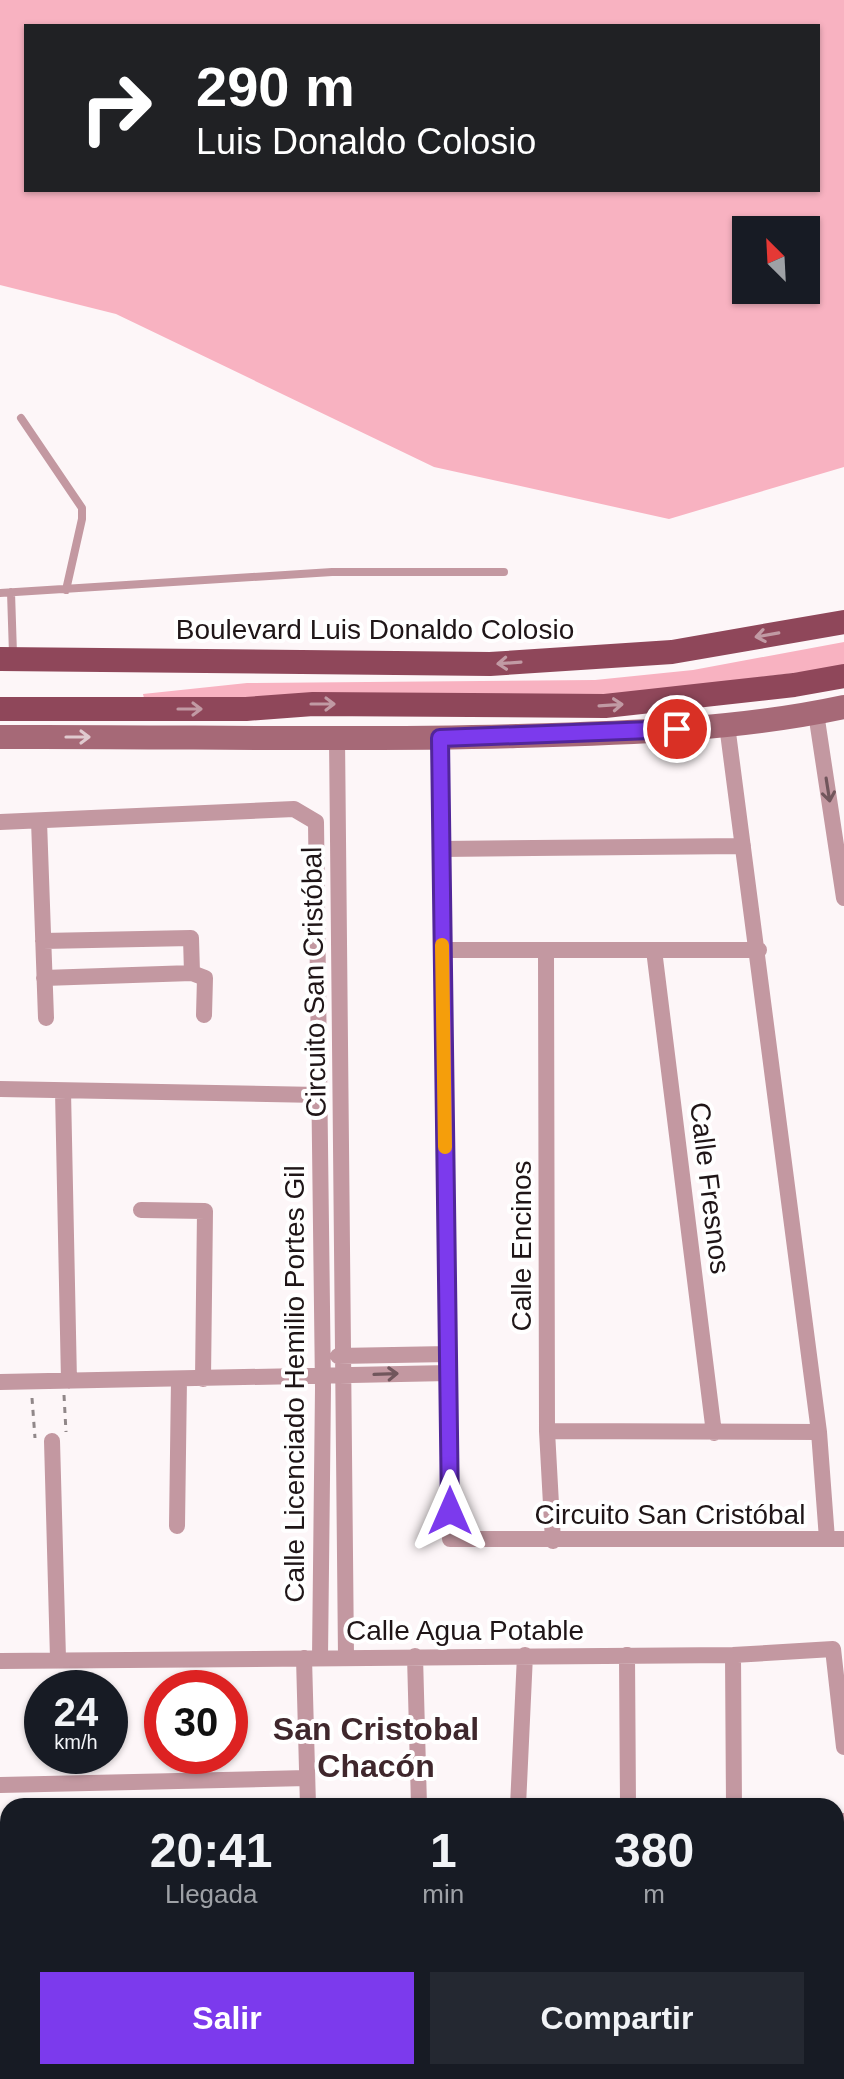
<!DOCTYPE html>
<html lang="es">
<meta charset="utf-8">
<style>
body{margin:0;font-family:Helvetica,sans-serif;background:#242831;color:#f1f3f6;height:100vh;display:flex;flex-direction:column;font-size:30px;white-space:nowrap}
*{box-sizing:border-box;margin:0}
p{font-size:26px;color:#9ea1a6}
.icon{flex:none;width:44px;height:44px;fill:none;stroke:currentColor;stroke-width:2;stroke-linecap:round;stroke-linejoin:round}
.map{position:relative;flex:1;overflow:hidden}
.panel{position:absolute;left:0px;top:1798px;width:844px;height:282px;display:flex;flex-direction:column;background:#171b24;border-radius:24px 24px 0 0;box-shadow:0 2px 6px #0004}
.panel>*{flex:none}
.hud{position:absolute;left:24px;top:24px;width:796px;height:168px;border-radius:0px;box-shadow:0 2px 6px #0004;background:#202124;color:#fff;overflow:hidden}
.needle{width:52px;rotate:336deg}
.tools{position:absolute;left:732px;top:216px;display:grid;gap:16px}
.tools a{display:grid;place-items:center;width:88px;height:88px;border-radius:0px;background:#171b24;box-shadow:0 2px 6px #0004;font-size:40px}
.speed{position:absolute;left:24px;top:1670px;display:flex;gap:16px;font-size:40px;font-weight:700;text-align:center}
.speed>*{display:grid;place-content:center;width:104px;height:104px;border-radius:50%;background:#171b24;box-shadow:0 2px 6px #0004;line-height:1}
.speed small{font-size:20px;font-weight:400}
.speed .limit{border:12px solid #d22;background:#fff;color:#111}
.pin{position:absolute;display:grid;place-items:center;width:68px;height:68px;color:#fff;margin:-34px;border:4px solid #fff;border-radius:50%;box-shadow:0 2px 8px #0007}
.me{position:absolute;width:88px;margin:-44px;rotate:0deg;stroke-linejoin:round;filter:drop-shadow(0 0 6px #0008)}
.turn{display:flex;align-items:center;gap:28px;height:168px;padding:0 40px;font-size:36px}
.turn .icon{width:104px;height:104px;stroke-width:2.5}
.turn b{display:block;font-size:56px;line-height:68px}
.eta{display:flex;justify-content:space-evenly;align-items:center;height:136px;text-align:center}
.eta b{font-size:48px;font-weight:600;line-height:56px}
.button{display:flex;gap:16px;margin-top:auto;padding:16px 40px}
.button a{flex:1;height:92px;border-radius:0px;background:#7c3aed;color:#fff;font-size:32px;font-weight:600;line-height:92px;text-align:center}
.button a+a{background:#242831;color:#f1f3f6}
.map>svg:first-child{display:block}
.green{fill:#f8b2c1;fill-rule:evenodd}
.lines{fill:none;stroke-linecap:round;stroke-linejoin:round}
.path{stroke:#908789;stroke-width:3;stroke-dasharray:6 6;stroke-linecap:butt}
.lane{stroke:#c398a1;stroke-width:8}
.street{stroke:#c398a1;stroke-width:16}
.secondary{stroke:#a66977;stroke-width:24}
.primary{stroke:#8f475a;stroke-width:24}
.oneway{stroke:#c19aa4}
.oneway2{stroke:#e0cacf}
.oneway3{stroke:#71565c}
.route-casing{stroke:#51269a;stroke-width:20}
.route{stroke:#7c3aed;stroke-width:14}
.slow{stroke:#f59e0b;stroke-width:14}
.labels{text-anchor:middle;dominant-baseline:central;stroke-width:8;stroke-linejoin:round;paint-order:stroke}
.street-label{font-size:28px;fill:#1f1517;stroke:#fff}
.quarter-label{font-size:32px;font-weight:bold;fill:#3f272c;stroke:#fff}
</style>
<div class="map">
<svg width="844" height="2079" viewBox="0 0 844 2079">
<rect width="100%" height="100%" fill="#fdf6f8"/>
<path class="green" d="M0,0H844V467L669,519L434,467L116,314L0,285ZM26,26H818V190H26ZM746,230H806V290H746Z
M844,642V667L596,697L144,698L143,694L247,683L595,680L693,670Z"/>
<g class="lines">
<path class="path" d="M64,1395L66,1432
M32,1398L35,1438"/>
<path class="lane" d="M21,418L82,508V519L66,590
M11,592L13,654
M0,593L332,572H504"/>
<path class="street" d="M816,713L844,898
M727,725L819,1432L827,1539
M337,737L346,1657
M440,738L450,1539H844
M39,821L46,1018
M0,822L294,809L316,822L323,1388L320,1658
M441,849L743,846
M43,941L191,938L192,973
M442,950H759
M546,950L547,1431L553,1541
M654,950L714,1433
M44,978L192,973L205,978L204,1015
M0,1089L319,1095
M63,1091L69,1381
M141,1210L205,1211L203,1379
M338,1356L449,1354
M0,1382L449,1373
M547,1431L819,1432
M52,1441L58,1658
M177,1526L179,1379
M627,1655L628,1806
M733,1655L734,1806
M415,1656L419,1806
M304,1658L308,1806
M0,1661L733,1655L833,1649L844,1747
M0,1785L307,1778
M518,1806L525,1655
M836,1821H844
M836,1847H844
M0,1931H8
M836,1993H844
M0,2062L8,2061"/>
<path class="secondary" d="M0,737C172,736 345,741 517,736C626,733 737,730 844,707"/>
<path class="primary" d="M0,659L490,664L672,652L844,622
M0,709H246L313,704L605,706L794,685L844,676"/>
</g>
<defs><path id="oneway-shaft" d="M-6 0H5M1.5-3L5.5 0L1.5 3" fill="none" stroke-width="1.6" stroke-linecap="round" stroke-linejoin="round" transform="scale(2)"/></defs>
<g class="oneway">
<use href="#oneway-shaft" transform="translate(767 635) rotate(170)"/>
<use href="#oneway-shaft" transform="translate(509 663) rotate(176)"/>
<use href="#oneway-shaft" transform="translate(323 704)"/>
<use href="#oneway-shaft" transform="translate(611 705) rotate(-4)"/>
<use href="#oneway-shaft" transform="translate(190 709)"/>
</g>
<use class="oneway2" href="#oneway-shaft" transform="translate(78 737)"/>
<g class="oneway3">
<use href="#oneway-shaft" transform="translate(828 790) rotate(81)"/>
<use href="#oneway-shaft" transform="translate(386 1374) rotate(-2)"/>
</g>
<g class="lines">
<g class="route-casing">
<path id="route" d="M450,1511L440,738L677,729"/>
</g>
<use href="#route" class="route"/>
<path class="slow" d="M442,945L445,1147"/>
</g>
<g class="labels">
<g class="street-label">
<text x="375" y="629">Boulevard Luis Donaldo Colosio</text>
<text transform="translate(314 982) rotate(-91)">Circuito San Cristóbal</text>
<text transform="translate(710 1188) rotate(83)">Calle Fresnos</text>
<text transform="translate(521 1246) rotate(-90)">Calle Encinos</text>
<text transform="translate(294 1384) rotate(-90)">Calle Licenciado Hemilio Portes Gil</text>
<text x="670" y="1514">Circuito San Cristóbal</text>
<text x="465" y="1630">Calle Agua Potable</text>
</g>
<g class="quarter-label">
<text x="376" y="1729">San Cristobal<tspan x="376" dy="37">Chacón</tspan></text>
</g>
</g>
</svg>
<div class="tools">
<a><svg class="needle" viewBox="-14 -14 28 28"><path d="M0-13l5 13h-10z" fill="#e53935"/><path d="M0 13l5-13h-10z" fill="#9ea1a6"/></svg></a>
</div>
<div class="speed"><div>24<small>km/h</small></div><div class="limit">30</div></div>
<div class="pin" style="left:677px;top:729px;background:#d93025"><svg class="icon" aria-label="arrive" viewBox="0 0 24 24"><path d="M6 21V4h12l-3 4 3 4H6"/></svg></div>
<svg class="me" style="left:450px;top:1511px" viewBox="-20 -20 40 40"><path d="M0-17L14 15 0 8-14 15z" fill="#7c3aed" stroke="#fff" stroke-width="4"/></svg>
<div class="hud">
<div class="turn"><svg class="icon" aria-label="right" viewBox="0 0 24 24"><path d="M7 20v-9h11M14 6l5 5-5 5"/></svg><div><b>290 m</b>Luis Donaldo Colosio</div></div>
</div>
<section class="panel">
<div class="eta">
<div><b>20:41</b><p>Llegada</p></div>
<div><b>1</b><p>min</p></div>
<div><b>380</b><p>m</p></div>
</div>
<div class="button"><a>Salir</a><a>Compartir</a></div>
</section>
</div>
